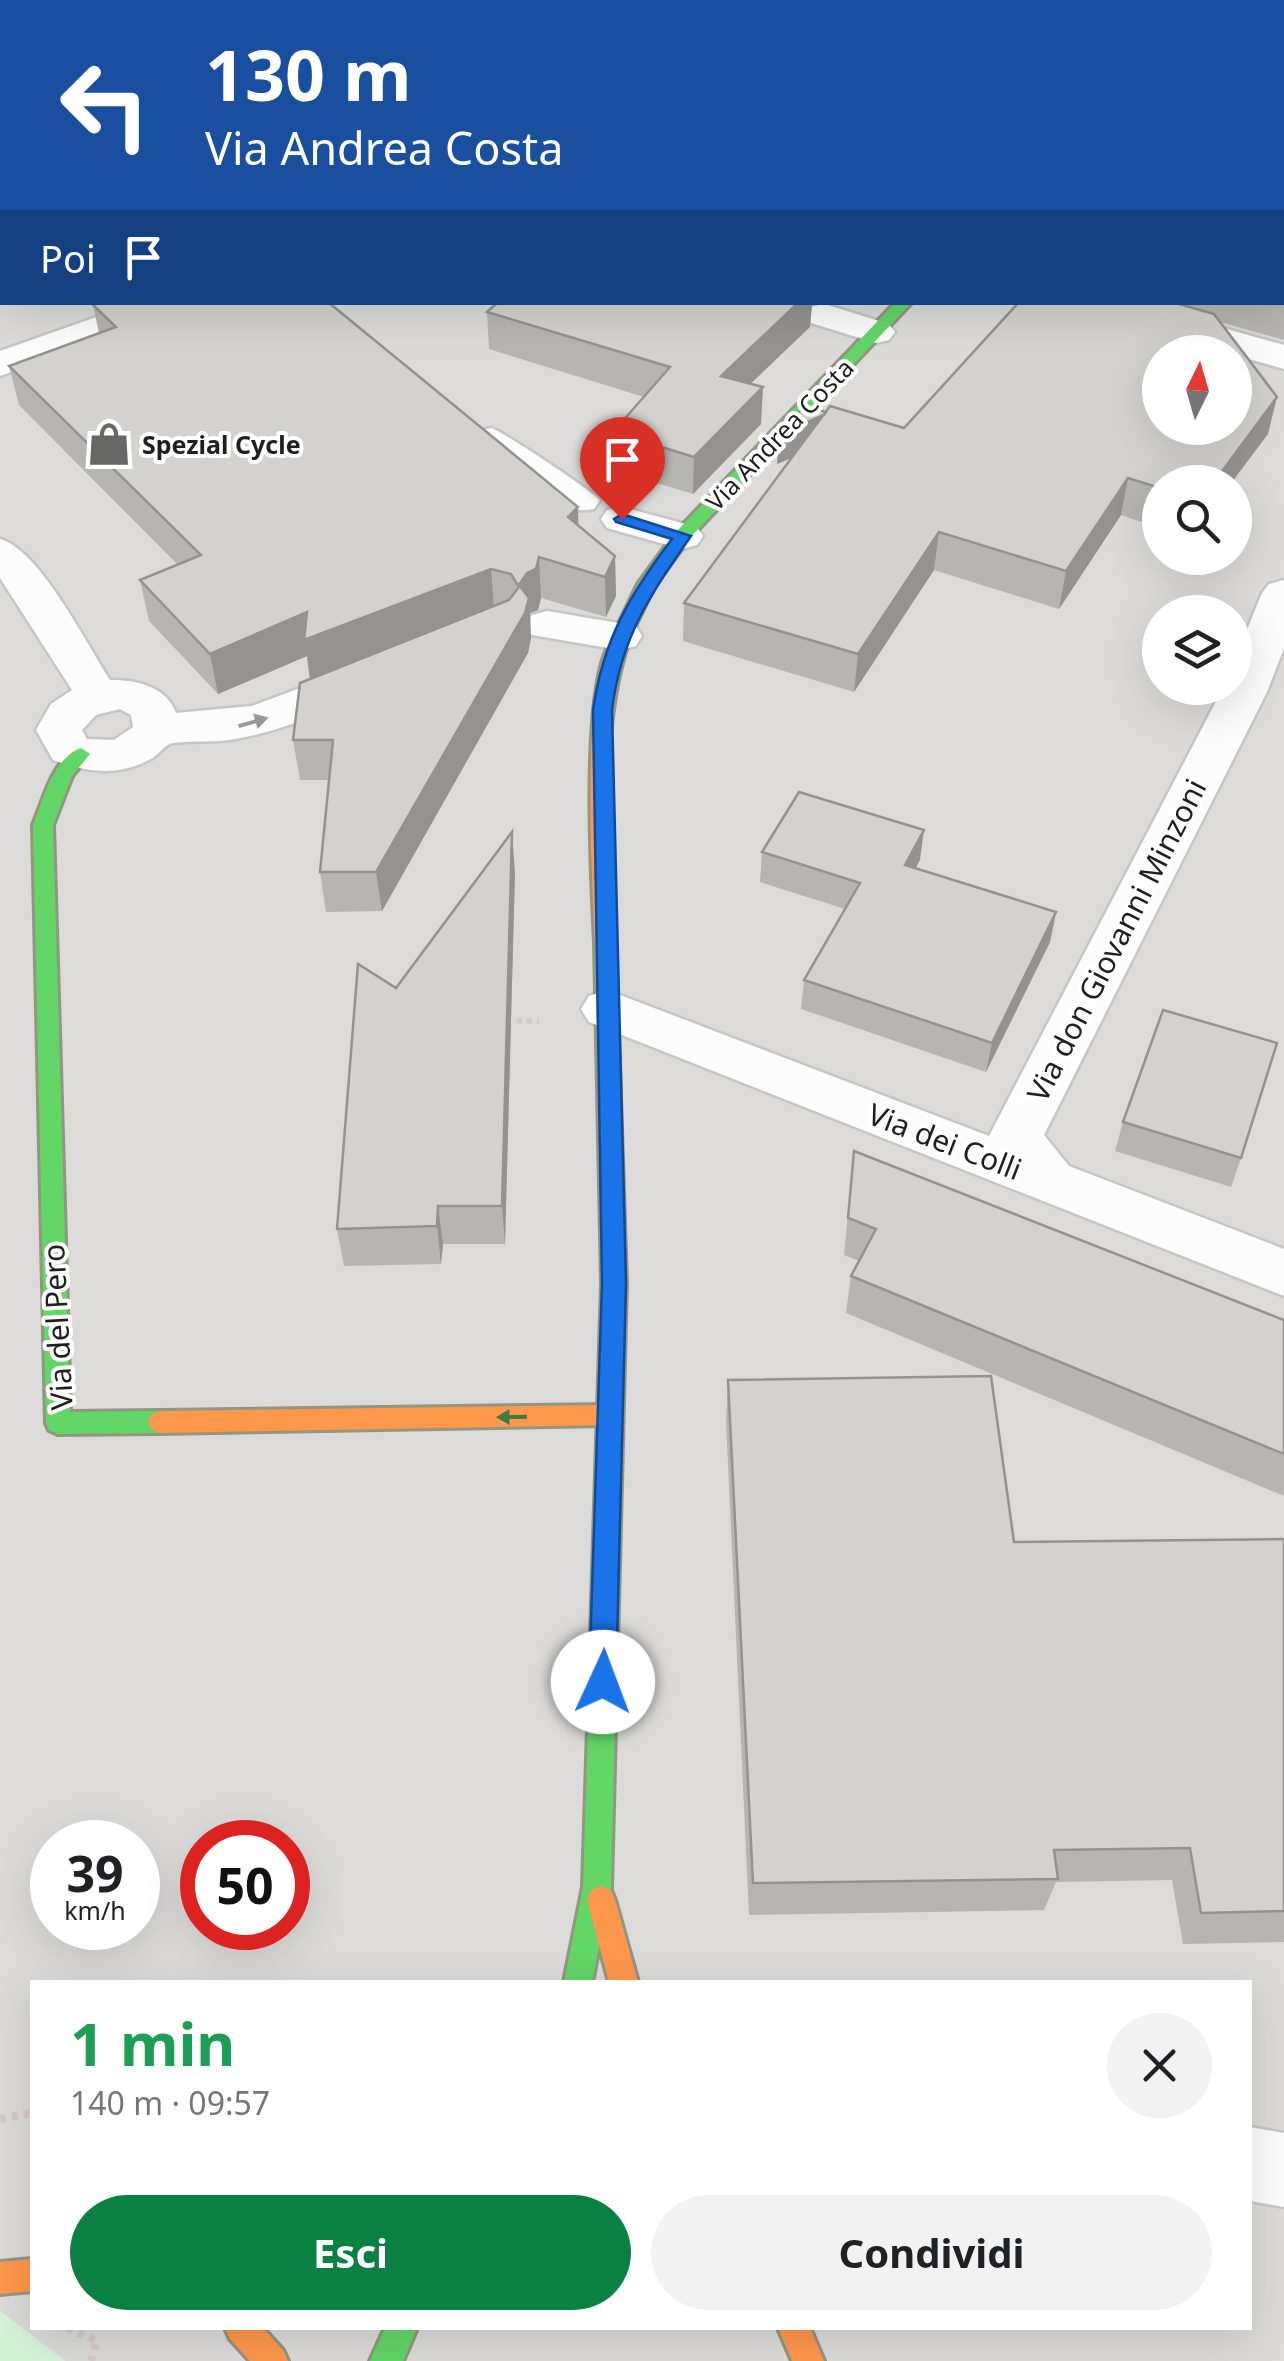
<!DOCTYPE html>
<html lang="it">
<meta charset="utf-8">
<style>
body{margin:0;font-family:"Noto Sans",sans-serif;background:#f2f2f2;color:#202124;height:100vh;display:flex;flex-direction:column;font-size:38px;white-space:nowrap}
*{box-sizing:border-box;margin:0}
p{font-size:32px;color:#757577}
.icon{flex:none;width:55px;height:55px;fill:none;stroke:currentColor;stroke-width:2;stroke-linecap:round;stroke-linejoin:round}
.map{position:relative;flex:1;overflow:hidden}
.side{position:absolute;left:30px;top:1980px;width:1222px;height:350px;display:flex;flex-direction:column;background:#fff;border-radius:0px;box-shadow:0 10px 40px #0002}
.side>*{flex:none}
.top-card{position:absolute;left:0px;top:0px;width:1285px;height:305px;box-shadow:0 10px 40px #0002;background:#1a4fa0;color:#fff;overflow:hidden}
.needle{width:65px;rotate:5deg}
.fabs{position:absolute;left:1142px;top:335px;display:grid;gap:20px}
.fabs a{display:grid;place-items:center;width:110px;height:110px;border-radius:50%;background:#fff;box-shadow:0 10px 40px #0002;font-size:50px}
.speed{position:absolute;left:30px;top:1820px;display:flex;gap:20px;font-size:50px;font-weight:700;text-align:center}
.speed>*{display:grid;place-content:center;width:130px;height:130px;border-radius:50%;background:#fff;box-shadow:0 10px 40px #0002;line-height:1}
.speed small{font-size:25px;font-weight:400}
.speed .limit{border:15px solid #d22;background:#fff;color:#111}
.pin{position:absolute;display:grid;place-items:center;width:85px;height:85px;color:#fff;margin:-102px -42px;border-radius:50% 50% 50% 0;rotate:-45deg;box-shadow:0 0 10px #0007}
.pin .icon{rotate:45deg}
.me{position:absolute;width:110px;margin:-55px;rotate:2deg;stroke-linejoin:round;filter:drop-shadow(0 0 8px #0008)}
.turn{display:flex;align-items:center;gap:35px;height:210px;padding:0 40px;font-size:45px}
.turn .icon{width:130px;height:130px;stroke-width:2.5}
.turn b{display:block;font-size:70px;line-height:85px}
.then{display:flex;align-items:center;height:95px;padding:0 40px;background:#0003;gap:20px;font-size:38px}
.round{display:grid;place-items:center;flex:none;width:105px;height:105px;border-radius:52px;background:#f2f2f2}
.head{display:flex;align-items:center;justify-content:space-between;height:170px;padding:0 40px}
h1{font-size:60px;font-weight:700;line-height:75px;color:#1e9e55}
.button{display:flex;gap:20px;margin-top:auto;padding:20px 40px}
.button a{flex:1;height:115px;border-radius:60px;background:#0b8043;color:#fff;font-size:40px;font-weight:700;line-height:115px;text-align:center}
.button a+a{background:#f2f2f2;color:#202124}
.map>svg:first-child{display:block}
.residential{fill:#dcdbd9;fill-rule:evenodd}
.park{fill:#d5f4d8}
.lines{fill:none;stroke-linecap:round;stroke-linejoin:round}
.street-casing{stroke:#c6c6c4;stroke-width:5}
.fast-casing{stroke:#939780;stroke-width:6}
.slow-casing{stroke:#939780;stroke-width:6}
.path-far1{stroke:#d6cac6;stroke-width:6;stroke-dasharray:5 5;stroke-linecap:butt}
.path{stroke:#d6cac6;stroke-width:8;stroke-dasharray:6 6;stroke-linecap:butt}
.street{fill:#fcfcfc;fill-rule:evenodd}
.fast{fill:#63d668;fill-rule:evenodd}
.slow{fill:#ff974d;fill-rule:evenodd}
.wall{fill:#b6b5b1}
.shaded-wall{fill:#949390}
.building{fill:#d4d2ce;stroke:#949390;stroke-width:2.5;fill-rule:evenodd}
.oneway{fill:#999}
.oneway2{fill:#417a44}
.route{fill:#1a73e8;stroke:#114b97;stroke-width:2.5}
.labels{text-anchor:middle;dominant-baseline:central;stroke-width:8;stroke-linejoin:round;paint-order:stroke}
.far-street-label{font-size:25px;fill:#1f1f1f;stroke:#fff}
.far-poi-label{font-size:25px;font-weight:bold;fill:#1f1f1f;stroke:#fff;text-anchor:start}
.street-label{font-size:30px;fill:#1f1f1f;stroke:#fff}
</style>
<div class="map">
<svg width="1284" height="2361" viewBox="0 0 1284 2361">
<rect width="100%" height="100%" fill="#edece8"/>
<path class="residential" d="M33,0H1284V2361H65L0,2311V25L2,302H1282V2H30ZM1160,352H1235V428H1160ZM1160,482H1235V558H1160ZM1160,612H1235V688H1160ZM52,1842H138V1928H52ZM202,1842H288V1928H202ZM32,1982H1250V2328H32Z"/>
<path class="park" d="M0,2311L65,2361H0Z"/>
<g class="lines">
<g class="street-casing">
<path id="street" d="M2,82V105L0,106V83Z
M139,302H194L189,310L0,376V351Z
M1070,302H1131L1284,345V369L1075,310Z
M824,304L889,324L895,332L889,340L876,343L811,323L805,315L811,307Z
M491,428C501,430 595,493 600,500L594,509C557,518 492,470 471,440L477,432Z
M622,507L697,527L703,536L697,545L682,549L607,528L601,519L607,510Z
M0,539C39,549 87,645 110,680C136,679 167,687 176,713L252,706L364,664L380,668L386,678L380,688C333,708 285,731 235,739C215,743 193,740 173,743C165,744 158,756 149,760C117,777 85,772 53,760L36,730L51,704L72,690L0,578ZM120,709L131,715L133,727L114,740L87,739L82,730L96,715Z
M1284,580V648L1267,692L1044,1135L1069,1166L1284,1249V1296L589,1022L581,1009L589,996L607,990L989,1136L1223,688H1235V659L1262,593L1269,584Z
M547,611L636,626L642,636L636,646L620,650L532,635L525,625L532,615Z
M1250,2127L1284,2133V2207L1250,2201Z"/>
</g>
<g class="fast-casing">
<path id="fast" d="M896,302H912L688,540L655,585L626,644H614L611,640L638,584L676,532Z
M81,748L90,754L72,776L53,825L70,1412L160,1411L169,1415L172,1422L169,1429L160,1433L58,1434L49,1430L46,1423L33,825C44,799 52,759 81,748Z
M605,935L615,942L626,1283L611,1887L592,1982H564L583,1887L602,1283L595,942Z
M385,2328H417L403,2361H370Z"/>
</g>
<g class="slow-casing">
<path id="slow" d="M620,634L629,640C596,736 611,843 615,942L605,949L595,942C593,896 577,650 620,634Z
M609,1405L618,1408L621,1415L618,1422L609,1425L160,1433L151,1429L148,1422L151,1415L160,1411Z
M601,1886L611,1890L615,1900L638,1982H609L587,1900L591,1890Z
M32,2259V2291L0,2294V2262Z
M225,2328H263L283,2350L288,2361H250L230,2339Z
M778,2328H810L824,2361H792Z"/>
</g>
<path class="path-far1" d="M517,1021H539"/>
<path class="path" d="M0,2119L32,2113
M67,2328L97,2341L91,2361"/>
<use href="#street" class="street"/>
<use href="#fast" class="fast"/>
<use href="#slow" class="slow"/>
</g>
<path class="wall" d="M36,0H725L724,2H37Z
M1282,21L1284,22V340L1220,322L1268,434L1160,482V528L1121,515L1059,609L934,570L854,692L683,641L684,603L792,458L777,464L826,412L904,428L1019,302H1282Z
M812,304L810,327L750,384L761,424L693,494L614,470L613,432L644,397L489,349L487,312Z
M93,305L578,525L615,556L616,596L606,617L541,598L538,610L530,613L531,638L528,653L382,911L326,912L320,872L329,780H300L293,740L310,679L307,656L218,694L149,621L140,580L178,565L19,405L9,366L99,333Z
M762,852L920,860L915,868L1056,912L1050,942L986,1072L801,1009L804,980L845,909L760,882Z
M515,872L505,1244H443L441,1264L344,1266L337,1229L396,988Z
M1123,1122L1241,1158L1231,1187L1115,1151Z
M854,1151L1284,1320V1496L846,1313L851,1276L859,1261L844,1255Z
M728,1380L1014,1542L1284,1539V1942L1183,1944L1172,1880L1056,1882L1044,1910L749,1915L726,1421Z"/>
<path class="shaded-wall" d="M1251,0H1284V15L1282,16V2H1246Z
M0,237H2V273L0,274Z
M799,302H816L812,304L810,327L720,413L721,376Z
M763,387L761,424L693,494L694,457Z
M1277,397L1268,434L1232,482H1214Z
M828,413L826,443L777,464L779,434Z
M1128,478L1121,515L1059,609L1066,571Z
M578,507L579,547L568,517Z
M939,532L934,570L854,692L858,654Z
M615,556L616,596L606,617L605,577Z
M539,557L541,598L538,610L530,613L531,638L528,653L382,911L376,872L519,585Z
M491,569L494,610L310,680L307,656L218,694L210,654L307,612Z
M924,830L920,860L901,895L905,865Z
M512,832L515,872L505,1244L502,1206Z
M1056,912L1050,942L986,1072L992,1043Z
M438,1206L443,1244L441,1264L437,1226Z"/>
<path class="building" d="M114,0H718V2H123Z
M967,0H1251L1246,2H963Z
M1282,21L1284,22V301L1282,300Z
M2,171V237H0V173Z
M100,302H328L578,507L568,517L615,556L605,577L539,557L536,569L527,573L519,585L529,598L525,613L376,872H320L333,740H293L300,683L509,600L519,587L511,574L491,569L304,640L307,612L210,654L140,580L201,555L9,366L116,327L93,305Z
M498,302H799L721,376L763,387L694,457L613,432L670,367L487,312Z
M1019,302H1172L1214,314L1277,397L1214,482H1160V488L1128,478L1066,571L939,532L858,654L684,603L830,406L904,428ZM1160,352H1235V428H1160Z
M805,406L826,412L824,415L779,434Z
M799,792L924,830L905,865L1056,912L992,1043L804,980L860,883L762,852Z
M512,832L502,1206H438L437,1226L337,1229L358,964L396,988Z
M1163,1010L1277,1043L1241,1158L1123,1122Z
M854,1151L1284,1320V1454L851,1276L876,1229L848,1218Z
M991,1376L1014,1542L1284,1539V1911L1201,1913L1190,1848L1054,1850L1058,1879L753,1883L728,1380Z"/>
<defs><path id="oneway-solid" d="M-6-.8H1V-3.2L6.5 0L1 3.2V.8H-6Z" transform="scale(2.5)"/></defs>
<use class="oneway" href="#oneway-solid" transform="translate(253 722) rotate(-16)"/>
<use class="oneway2" href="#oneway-solid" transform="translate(512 1417) rotate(179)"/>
<path class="route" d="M622,514L691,536C650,595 621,637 612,710L626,1283L616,1682L612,1690L603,1694L593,1690L589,1682L602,1283L593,710C603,640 630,594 672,539L616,522L614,519Z"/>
<defs>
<g id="shop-bare" transform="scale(3.45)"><path d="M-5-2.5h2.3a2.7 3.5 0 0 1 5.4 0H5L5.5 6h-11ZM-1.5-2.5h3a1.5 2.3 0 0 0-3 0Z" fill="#676765" stroke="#fff" stroke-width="2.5" paint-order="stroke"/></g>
</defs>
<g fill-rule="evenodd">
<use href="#shop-bare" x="109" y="444"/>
</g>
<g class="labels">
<g class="far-street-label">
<text transform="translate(779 434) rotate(-46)">Via Andrea Costa</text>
</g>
<g class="far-poi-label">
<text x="142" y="444">Spezial Cycle</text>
</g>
<g class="street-label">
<text transform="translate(1116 940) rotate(-63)">Via don Giovanni Minzoni</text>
<text transform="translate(945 1141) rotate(21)">Via dei Colli</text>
<text transform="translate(57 1327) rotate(-93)">Via del Pero</text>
</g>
</g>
</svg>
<div class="fabs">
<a><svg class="needle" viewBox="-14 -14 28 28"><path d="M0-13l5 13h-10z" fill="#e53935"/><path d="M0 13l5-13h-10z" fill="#757577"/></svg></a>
<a><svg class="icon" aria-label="search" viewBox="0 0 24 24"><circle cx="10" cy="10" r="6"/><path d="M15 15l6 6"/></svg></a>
<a><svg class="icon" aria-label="layers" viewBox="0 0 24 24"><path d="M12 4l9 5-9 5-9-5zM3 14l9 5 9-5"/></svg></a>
</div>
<div class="speed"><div>39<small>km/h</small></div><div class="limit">50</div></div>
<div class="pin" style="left:622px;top:519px;background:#d93025"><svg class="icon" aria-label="arrive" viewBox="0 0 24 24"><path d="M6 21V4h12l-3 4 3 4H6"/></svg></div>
<svg class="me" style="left:603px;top:1682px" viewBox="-20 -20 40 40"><circle r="19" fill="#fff"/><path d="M0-13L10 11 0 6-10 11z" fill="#1a73e8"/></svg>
<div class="top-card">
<div class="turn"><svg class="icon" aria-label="left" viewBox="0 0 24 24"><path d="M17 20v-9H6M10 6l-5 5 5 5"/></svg><div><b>130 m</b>Via Andrea Costa</div></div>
<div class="then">Poi<svg class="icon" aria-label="arrive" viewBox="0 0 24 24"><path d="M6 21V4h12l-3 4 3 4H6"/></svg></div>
</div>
<section class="side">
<div class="head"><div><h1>1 min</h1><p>140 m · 09:57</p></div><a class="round"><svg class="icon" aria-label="close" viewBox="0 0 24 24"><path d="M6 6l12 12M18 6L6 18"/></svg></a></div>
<div class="button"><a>Esci</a><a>Condividi</a></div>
</section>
</div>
